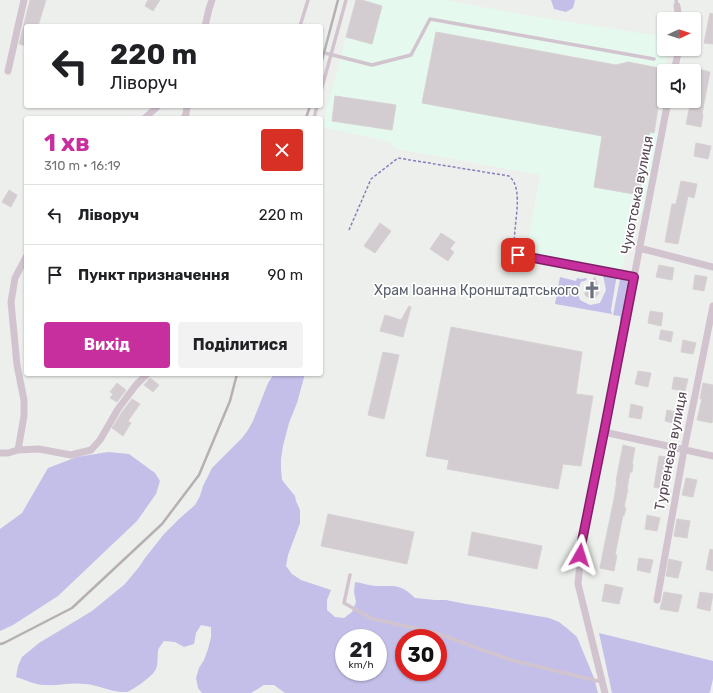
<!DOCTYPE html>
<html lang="uk">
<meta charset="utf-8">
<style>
body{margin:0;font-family:Rubik,sans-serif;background:#f2f2f2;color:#202124;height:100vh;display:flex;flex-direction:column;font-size:15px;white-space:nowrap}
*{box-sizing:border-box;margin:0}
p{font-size:13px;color:#757577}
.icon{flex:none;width:22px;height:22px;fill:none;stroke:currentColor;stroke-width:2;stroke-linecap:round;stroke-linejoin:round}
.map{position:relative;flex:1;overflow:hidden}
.drawer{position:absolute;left:24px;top:116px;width:299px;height:260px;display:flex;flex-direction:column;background:#fff;border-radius:4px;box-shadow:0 1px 3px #0004}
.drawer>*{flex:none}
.banner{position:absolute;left:24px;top:24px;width:299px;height:84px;border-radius:4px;box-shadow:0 1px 3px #0004;background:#fff;color:#202124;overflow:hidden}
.needle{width:26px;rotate:86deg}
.tools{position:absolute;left:657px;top:12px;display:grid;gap:8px}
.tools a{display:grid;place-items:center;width:44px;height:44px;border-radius:4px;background:#fff;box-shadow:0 1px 3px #0004;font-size:20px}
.speed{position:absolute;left:335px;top:629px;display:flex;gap:8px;font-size:20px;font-weight:700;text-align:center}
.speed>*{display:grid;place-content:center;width:52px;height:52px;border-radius:50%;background:#fff;box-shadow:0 1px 3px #0004;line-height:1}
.speed small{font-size:10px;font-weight:400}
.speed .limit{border:6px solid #d22;background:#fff;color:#111}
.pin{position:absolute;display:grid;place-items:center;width:34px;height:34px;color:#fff;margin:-17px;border-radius:8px;box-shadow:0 2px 6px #0006}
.me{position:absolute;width:44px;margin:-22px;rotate:6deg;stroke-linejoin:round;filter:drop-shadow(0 0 3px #0008)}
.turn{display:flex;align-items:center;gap:14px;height:84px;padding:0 20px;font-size:18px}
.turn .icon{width:52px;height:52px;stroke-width:2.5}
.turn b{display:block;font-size:28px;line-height:34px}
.round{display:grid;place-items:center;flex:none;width:42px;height:42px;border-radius:4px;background:#f2f2f2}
.summary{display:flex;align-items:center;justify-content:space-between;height:68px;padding:0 20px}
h1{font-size:24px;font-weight:700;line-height:30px;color:#c62f9d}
.cta{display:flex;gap:8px;margin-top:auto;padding:8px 20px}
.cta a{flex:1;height:46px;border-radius:4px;background:#c62f9d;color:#fff;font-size:16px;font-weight:700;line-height:46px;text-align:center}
.cta a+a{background:#f2f2f2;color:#202124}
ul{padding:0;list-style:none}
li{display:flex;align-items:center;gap:12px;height:60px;padding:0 20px;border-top:1px solid #e0e0e0}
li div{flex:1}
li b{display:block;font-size:15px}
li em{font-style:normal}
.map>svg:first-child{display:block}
.commercial{fill:#e6f9ee}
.green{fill:#c3bfe8;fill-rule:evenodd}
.building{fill:#d3ccd0;stroke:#d7d1d4}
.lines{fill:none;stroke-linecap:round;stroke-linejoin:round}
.path{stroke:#8b7bc1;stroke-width:1.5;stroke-dasharray:3 2;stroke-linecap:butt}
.lane{stroke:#d2c4cf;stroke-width:3.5}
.street{stroke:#d2c4cf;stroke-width:7}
.rail{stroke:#b6afb4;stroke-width:2.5}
.route-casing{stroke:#811f66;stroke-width:10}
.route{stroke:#c62f9d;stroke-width:7}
.labels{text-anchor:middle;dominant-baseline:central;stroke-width:3.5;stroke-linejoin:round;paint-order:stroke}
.street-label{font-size:14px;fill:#574754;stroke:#fff}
.worship-label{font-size:14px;fill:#5b616d;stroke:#fff;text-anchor:end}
</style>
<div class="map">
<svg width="713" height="693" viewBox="0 0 713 693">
<rect width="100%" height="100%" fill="#edefec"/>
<path class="commercial" d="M356,0H443L527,15L664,37V49H668L654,132L660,133L647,200L642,213L636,218L621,270L526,252L540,175L397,149L392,145L391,142L322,127Z"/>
<path class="green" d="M551,0H575L573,8L566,12L554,9Z
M603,275L618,278L616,280L611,310L612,314L555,304L560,277L576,281L577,278L581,279L586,278L587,280L581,282L577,292L580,300L590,305L600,303L606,290Z
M620,279L630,281L622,329L620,328V316L613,315Z
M274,374H305L297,403L289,423L283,446L281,459V469L282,480L295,496L296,501L300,510V523L288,555L286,566L292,574L301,580L331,590L327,600V610L335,617L344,618L352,612L356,602L354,592L355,582C363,583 370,586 377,586C396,586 401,584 415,598L435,600H446L466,604L486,607L549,618L559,622L568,629L577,637L594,678L598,693H285L274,685H264L251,693H202L198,688L196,678L199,668L204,660L208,649L211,637V627L201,625L196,633L194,644L184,647L175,642L164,641C162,644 158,648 158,652C157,659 159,666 154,672C151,677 133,690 127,692C112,693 100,685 85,684C72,682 59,686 45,685C35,685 26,680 16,677L18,666L22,657L39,643L92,611L125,584L139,567L145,558L164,534L179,519L195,505L200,496L203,486L212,468L242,438L248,430L253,421L268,383ZM344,638H378V672H344ZM404,638H438V672H404Z
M108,452L129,454L155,473L160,481L156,494L137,521L58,596L13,625L0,631V529L22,513L48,468L77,457Z
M599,633L713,661V679L710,692L709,693H612Z"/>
<path class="building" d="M30,0H46L38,26H26V46L19,44Z
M148,0H160L153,11L145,6Z
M356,0H362L382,6L372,44L346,37Z
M710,13L713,14V44L704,43Z
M436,32L616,65L628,62L664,69L654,133L650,132L639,195L594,187L602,136L422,103Z
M698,69L710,72L702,114L703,115L701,127L686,124L691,101H694V88Z
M335,96L396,105L392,130L332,121Z
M696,143L711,146L708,159L694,156Z
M681,181L697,184L694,198L688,196L678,244L665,242L672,204H676Z
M9,190L17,195L11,207L2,202Z
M380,223L391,231L375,253L364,246Z
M441,233L455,242L450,249L454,252L448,261L430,249Z
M659,265L674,268L672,280L656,277Z
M695,275L707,277L704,291L693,289Z
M595,277L599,290V293L595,298L590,299L585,295V289L588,285L591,284Z
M409,306L411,307L403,337L380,331L385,315L401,320Z
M650,311L663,313L661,326L648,323Z
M451,327L582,352L576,394L593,396L581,466L563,464L558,489L447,469L449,460L426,456Z
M661,330L673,332L671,342L659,339Z
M683,340L696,343L693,354L681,352Z
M383,352L399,355L384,419L368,415Z
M638,371L651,373L648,387L635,384Z
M674,377L688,379L685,391L672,389Z
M150,378L159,385L153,392L144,385Z
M117,383L126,390L117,402L110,398L113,394L110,392Z
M703,383L713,385V418L712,423L697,420L702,399H700Z
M132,399L140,404L128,421L131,423L123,436L112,428L122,412Z
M631,404L643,407L641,419L629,417Z
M667,410L680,413L678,424L665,421Z
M623,445L635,448L632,464H633L632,472H630L627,489H628L624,507L626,508L624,516L623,515L615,555H617L614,571L600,568L604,547L614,499L617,481H616Z
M659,456L672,458L667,490L654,487Z
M686,478L697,480L693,497L682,495Z
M328,514L414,532L407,564L321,546Z
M647,515L660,518L657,531L645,529Z
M677,519L690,521L687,538L674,536Z
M472,532L542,546L537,569L468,555Z
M710,549L713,550V571L706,569Z
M639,558L653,560L650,573L637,570Z
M669,559L682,562L678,578L666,576Z
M605,584L623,588L619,604L602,601Z
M664,592L682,595L678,612L660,609Z
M700,592L713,594L710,611L697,608Z"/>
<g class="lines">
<path class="path" d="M349,230L371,179L398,158L509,176C526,190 511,230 515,250"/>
<path class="lane" d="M676,0L677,6
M300,26L308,0
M321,52L372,65L411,55L430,19L654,59
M321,91L346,0
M314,118L317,106
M518,255L634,277
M350,575L344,603L373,619L433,632L511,660L602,682"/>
<path class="street" d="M677,6L679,19
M205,26L209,9L212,0
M8,71L24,0
M674,71L679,49
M145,118L158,106
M184,118L186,114L187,106
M639,248L713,267
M604,432L713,456
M18,450L39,449L71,455L91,450L100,440L118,409L136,385L147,374
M0,453H8L18,450L24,416V400L17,365L11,302L15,278L26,257
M657,600L684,450L713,306
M605,693L578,584L582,541L604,432L668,101"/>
<path class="rail" d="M321,64L338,0
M306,118L310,106
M0,644L4,643L72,608L162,524L199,475L230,401L237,374"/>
</g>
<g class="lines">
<g class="route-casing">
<path id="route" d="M518,255L634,277L604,432L582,541L580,555"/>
</g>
<use href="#route" class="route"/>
</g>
<defs>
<g id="church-bare" transform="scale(1.38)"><path d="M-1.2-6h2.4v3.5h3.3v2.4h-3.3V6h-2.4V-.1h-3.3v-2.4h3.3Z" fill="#6b7280" stroke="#fff" stroke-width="2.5" paint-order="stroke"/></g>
</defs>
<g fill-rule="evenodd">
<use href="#church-bare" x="592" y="290"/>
</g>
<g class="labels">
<g class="street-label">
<text transform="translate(637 195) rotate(-79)">Чукотська вулиця</text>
<text transform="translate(671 451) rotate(-79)">Тургенєва вулиця</text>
</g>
<g class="worship-label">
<text x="579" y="290">Храм Іоанна Кронштадтського</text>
</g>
</g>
</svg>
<div class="tools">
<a><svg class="needle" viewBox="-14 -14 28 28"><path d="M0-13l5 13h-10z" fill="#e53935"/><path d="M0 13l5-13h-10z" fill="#757577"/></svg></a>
<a><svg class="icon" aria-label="sound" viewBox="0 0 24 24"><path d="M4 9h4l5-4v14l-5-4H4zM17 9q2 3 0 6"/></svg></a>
</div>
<div class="speed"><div>21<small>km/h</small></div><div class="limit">30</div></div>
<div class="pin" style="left:518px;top:255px;background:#d93025"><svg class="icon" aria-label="arrive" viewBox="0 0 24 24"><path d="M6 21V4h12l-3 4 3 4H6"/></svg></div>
<svg class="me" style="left:580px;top:555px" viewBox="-20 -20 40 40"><path d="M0-17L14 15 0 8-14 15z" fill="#c62f9d" stroke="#fff" stroke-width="4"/></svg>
<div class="banner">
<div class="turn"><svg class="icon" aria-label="left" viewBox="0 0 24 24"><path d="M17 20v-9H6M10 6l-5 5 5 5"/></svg><div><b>220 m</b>Ліворуч</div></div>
</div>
<section class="drawer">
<div class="summary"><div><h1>1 хв</h1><p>310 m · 16:19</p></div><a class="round" style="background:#d93025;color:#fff"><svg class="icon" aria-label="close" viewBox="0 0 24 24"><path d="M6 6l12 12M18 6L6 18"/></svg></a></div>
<ul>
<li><svg class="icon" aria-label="left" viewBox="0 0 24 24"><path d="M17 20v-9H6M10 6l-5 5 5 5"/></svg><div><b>Ліворуч</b></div><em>220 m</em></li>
<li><svg class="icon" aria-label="arrive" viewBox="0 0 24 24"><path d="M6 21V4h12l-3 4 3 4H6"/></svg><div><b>Пункт призначення</b></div><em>90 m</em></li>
</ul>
<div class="cta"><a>Вихід</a><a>Поділитися</a></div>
</section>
</div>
